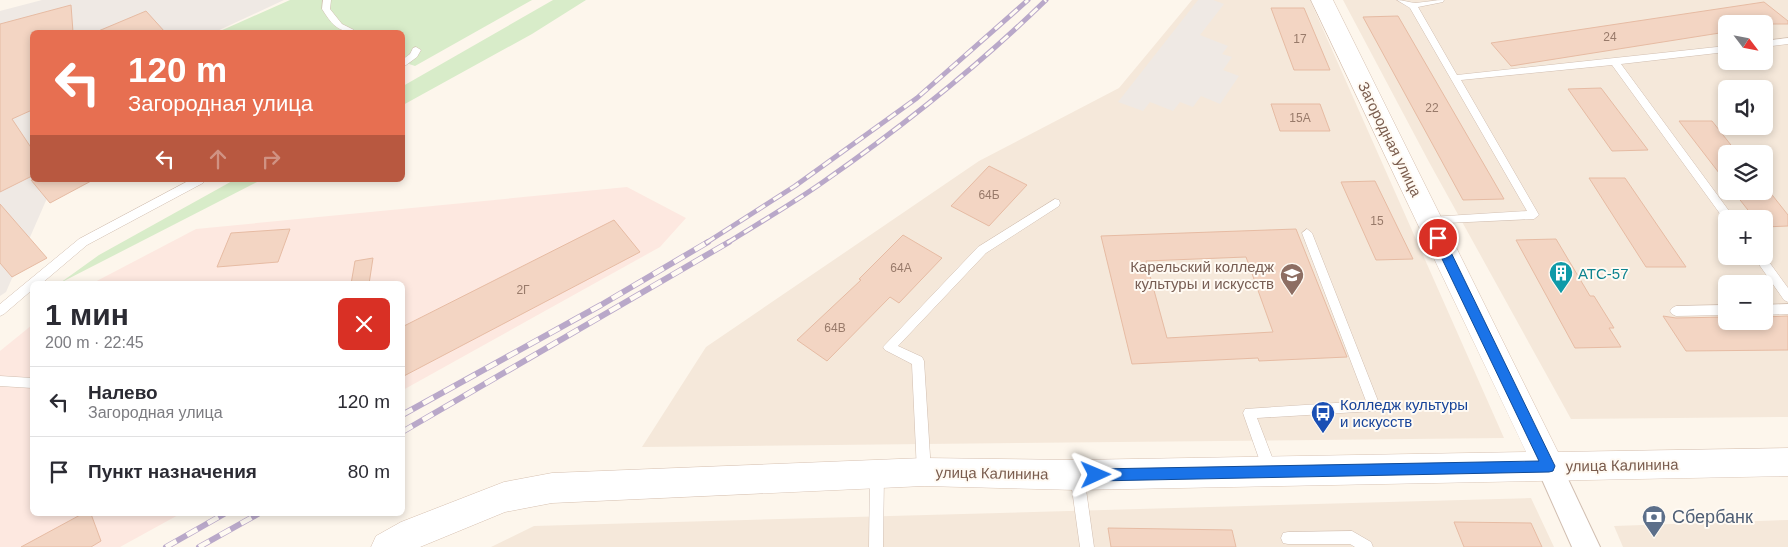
<!DOCTYPE html>
<html lang="ru">
<meta charset="utf-8">
<style>
body{margin:0;font-family:Arial,sans-serif;background:#f2f2f3;color:#2b2b33;height:100vh;display:flex;flex-direction:column;font-size:19px;white-space:nowrap}
*{box-sizing:border-box;margin:0}
p{font-size:16px;color:#7c7c81}
.icon{flex:none;width:28px;height:28px;fill:none;stroke:currentColor;stroke-width:2;stroke-linecap:round;stroke-linejoin:round}
.map{position:relative;flex:1;overflow:hidden}
.sheet{position:absolute;left:30px;top:281px;width:375px;height:235px;display:flex;flex-direction:column;background:#fff;border-radius:8px;box-shadow:0 2px 8px #0003}
.sheet>*{flex:none}
.top-card{position:absolute;left:30px;top:30px;width:375px;height:152px;border-radius:8px;box-shadow:0 2px 8px #0003;background:#e76f51;color:#fff;overflow:hidden}
.needle{width:32px;rotate:122deg}
.tools{position:absolute;left:1718px;top:15px;display:grid;gap:10px}
.tools a{display:grid;place-items:center;width:55px;height:55px;border-radius:8px;background:#fff;box-shadow:0 2px 8px #0003;font-size:25px}
.pin{position:absolute;display:grid;place-items:center;width:42px;height:42px;color:#fff;margin:-21px;border:2px solid #fff;border-radius:50%;box-shadow:0 1px 5px #0007}
.me{position:absolute;width:55px;margin:-28px;rotate:89deg;stroke-linejoin:round;filter:drop-shadow(0 0 4px #0008)}
.turn{display:flex;align-items:center;gap:18px;height:105px;padding:0 15px;font-size:22px}
.turn .icon{width:65px;height:65px;stroke-width:2.5}
.turn b{display:block;font-size:35px;line-height:42px}
.lanes{display:flex;align-items:center;height:48px;padding:0 15px;background:#0003;justify-content:center;gap:25px;direction:ltr}
.lanes .off{opacity:.35}
.round{display:grid;place-items:center;flex:none;width:52px;height:52px;border-radius:8px;background:#f2f2f3}
.head{display:flex;align-items:center;justify-content:space-between;height:85px;padding:0 15px}
h1{font-size:30px;font-weight:700;line-height:38px}
ul{padding:0;list-style:none}
li{display:flex;align-items:center;gap:15px;height:70px;padding:0 15px;border-top:1px solid #e1e1e2}
li div{flex:1}
li b{display:block;font-size:19px}
li em{font-style:normal}
.map>svg:first-child{display:block}
.residential{fill:#f5e8da;fill-rule:evenodd}
.commercial{fill:#fde8e0}
.industrial{fill:#efe9e4}
.green{fill:#d8ecc9}
.building{fill:#f3d5c3;stroke:#e6bba3;fill-rule:evenodd}
.lines{fill:none;stroke-linecap:round;stroke-linejoin:round}
.lane-casing{stroke:#d1beb0;stroke-width:1}
.street-casing{stroke:#d1beb0;stroke-width:2}
.secondary-casing{stroke:#d6c0b0;stroke-width:1}
.lane{fill:#fff;fill-rule:evenodd}
.street{fill:#fff;fill-rule:evenodd}
.secondary{fill:#fff;fill-rule:evenodd}
.rail-far1-casing{stroke:#b9a8c9;stroke-width:5}
.rail-casing{stroke:#b9a8c9;stroke-width:6}
.rail-far1{stroke:#fffaf3;stroke-width:3;stroke-dasharray:10;stroke-linecap:butt}
.rail{stroke:#fffaf3;stroke-width:4.5;stroke-dasharray:12;stroke-linecap:butt}
.route{fill:#1a73e8;stroke:#114b97}
.labels{text-anchor:middle;dominant-baseline:central;stroke-width:4;stroke-linejoin:round;paint-order:stroke}
.number-label{font-size:12px;fill:#987a6a}
.street-label{font-size:15px;fill:#7a5c4d;stroke:#fffaf3}
.education-label{font-size:15px;fill:#785e54;stroke:#fffaf3;text-anchor:end}
.culture-label{font-size:15px;fill:#0d838f;stroke:#fffaf3;text-anchor:start}
.transit-label{font-size:15px;fill:#164399;stroke:#fffaf3;text-anchor:start}
.near-service-label{font-size:18px;fill:#4e5e75;stroke:#fffaf3;text-anchor:start}
</style>
<div class="map">
<svg width="1788" height="547" viewBox="0 0 1788 547">
<rect width="100%" height="100%" fill="#fdf6ec"/>
<path class="residential" d="M1192,0H1310L1504,438L642,447L706,347L979,161L1119,88Z
M1343,0H1788V417L1571,419L1429,162ZM1726,24H1764V61H1726ZM1726,89H1764V126H1726ZM1726,154H1764V191H1726ZM1726,219H1764V256H1726ZM1726,284H1764V321H1726Z
M1531,498L1554,547H491L534,526Z
M1788,520V547H1623L1614,526Z"/>
<path class="commercial" d="M627,187L686,218L660,247L403,390L402,284H91L196,229Z
M32,325V514H180L120,547H0V351Z"/>
<path class="industrial" d="M42,0H284L215,32H32V180H55L6,292L0,296V11Z
M1198,0H1213L1224,4L1200,35L1228,46L1222,54L1232,57L1223,70L1239,76L1220,104L1201,96L1193,107L1180,102L1173,111L1150,102L1143,111L1118,102Z"/>
<path class="green" d="M290,0H532L415,66L403,62L402,32H218Z
M553,0H586L532,34L403,105V86Z
M234,180H261L60,283L99,255Z"/>
<path class="building" d="M1764,2L1788,21V24H1726V32L1511,66L1491,43Z
M71,5L73,32H32V110L12,119L32,149V176L0,192V24Z
M1271,8H1304L1330,70H1294Z
M146,11L165,32H96Z
M1398,16L1504,199L1463,200L1363,17Z
M1601,88L1648,150L1612,151L1568,89Z
M1271,104H1320L1330,131H1280Z
M1679,121H1712L1738,154H1726V182Z
M989,166L1027,185L989,226L951,206Z
M1589,178H1625L1686,267H1646Z
M31,180H93L50,203Z
M1375,181L1413,259L1376,260L1341,182Z
M1733,191H1769L1788,215V226L1764,227V219H1755Z
M0,204L47,258L12,277L0,263Z
M614,220L640,252L402,377V327Z
M290,229L278,262L217,267L231,233Z
M1296,229L1347,357L1259,361L1258,358L1132,364L1101,236ZM1246,257L1273,332L1167,338L1146,261Z
M903,235L942,258L899,303L890,297L827,361L797,340L861,280L859,279Z
M1556,239L1590,296H1594L1614,328H1609L1621,347L1575,348L1516,240Z
M373,258L369,284H351L355,261Z
M1663,316L1676,318L1726,317V321H1764V317L1788,316V350L1686,351Z
M82,514H91L101,541L91,547H21Z
M1454,522L1531,523L1542,547H1464Z
M1108,528L1232,530L1236,547H1111Z"/>
<g class="lines">
<g class="lane-casing">
<path id="lane" d="M323,0H331L330,9L342,24L354,30L355,32C337,32 331,23 322,9Z
M1397,0C1403,0 1411,3 1416,3C1426,2 1435,0 1444,0L1443,2L1418,7L1457,75L1726,46V52L1621,64L1735,219H1726V222L1612,65L1461,80L1539,215L1534,219L1426,224L1425,221L1430,217L1527,211L1410,8Z
M1788,38V44L1764,47V41Z
M416,47L421,50L417,57L402,68V60L410,54L413,48Z
M190,180H204L203,183L87,245L41,284H32V290L4,314L0,316V304L79,239Z
M1055,199L1059,200L1060,203L1059,206L986,253L898,346L922,357L924,361L931,472L929,476L924,478L919,476L917,472L912,364L885,350L883,347L978,247Z
M1307,229L1312,233L1380,406L1378,410L1374,411L1257,418L1277,470L1275,474L1270,476L1265,474L1263,470L1243,413L1245,409L1366,401L1302,233Z
M1764,255L1788,288V302L1784,300L1753,256Z
M1788,304V314L1764,315V305Z
M1726,305V315L1676,316L1672,314L1670,311L1672,308L1676,306Z
M0,376L32,378V388L0,386Z
M877,468L882,470L884,474L883,547H869L870,474L872,470Z
M1077,469L1082,471L1084,475L1094,547H1080L1070,475L1072,471Z
M1352,531L1371,542L1373,547H1355L1350,544H1288L1283,543L1281,538L1283,533L1288,532Z"/>
</g>
<g class="street-casing">
<path id="street" d="M1549,454L1558,458L1600,547H1572L1536,466L1540,458Z"/>
</g>
<g class="secondary-casing">
<path id="secondary" d="M1311,0H1333L1558,452L1788,448V476L1077,490L924,486L552,503L505,512L420,547H371L376,536L401,522L504,482L552,473L924,458L1077,460L1526,452Z"/>
</g>
<use href="#lane" class="lane"/>
<use href="#street" class="street"/>
<use href="#secondary" class="secondary"/>
<g class="rail-far1-casing">
<path id="rail-far1" d="M706,243L795,186L917,98L1028,0
M727,243C759,223 792,204 823,182C902,127 977,67 1046,0"/>
</g>
<g class="rail-casing">
<path id="rail" d="M402,415L601,305L708,242
M402,432L729,242
M166,547L224,514
M199,547L258,514"/>
</g>
<use href="#rail-far1" class="rail-far1"/>
<use href="#rail" class="rail"/>
</g>
<path class="route" d="M1438,234L1444,238L1553,462L1555,466L1553,471L1549,472L1096,481L1092,479L1090,475L1092,470L1096,469L1539,461L1432,238Z"/>
<defs>
<g id="building-pin" transform="scale(1.25)"><path d="M0 17L-7.5 6A9.5 9.5 0 1 1 7.5 6Z" fill="#0f9aa8" stroke="#fffaf3"/><path d="M-4-6H4V6H1V3H-1V6H-4ZM-2.5-4.3h1.7v1.8h-1.7ZM.8-4.3h1.7v1.8H.8ZM-2.5-1h1.7V.8h-1.7ZM.8-1h1.7V.8H.8Z" fill="#fff"/></g>
<g id="university-pin" transform="scale(1.25)"><path d="M0 17L-7.5 6A9.5 9.5 0 1 1 7.5 6Z" fill="#8d6e63" stroke="#fffaf3"/><path d="M0-5L7-2L0 1L-7-2ZM-4 1L0 2.5L4 1V4Q0 6-4 4Z" fill="#fff"/></g>
<g id="bus-pin" transform="scale(1.25)"><path d="M0 17L-7.5 6A9.5 9.5 0 1 1 7.5 6Z" fill="#1a4fb4" stroke="#fffaf3"/><path d="M-5-6H5V4H4V6H2V4H-2V6H-4V4H-5ZM-3.5-4V0h7V-4ZM-3.5 1.2v1.5H-2V1.2ZM2 1.2v1.5H3.5V1.2Z" fill="#fff"/></g>
<g id="bank-pin" transform="scale(1.25)"><path d="M0 17L-7.5 6A9.5 9.5 0 1 1 7.5 6Z" fill="#5c6f8a" stroke="#fffaf3"/><path d="M-6-4H6V4H-6ZM0-2.3a2.3 2.3 0 1 0 0 4.6a2.3 2.3 0 1 0 0-4.6Z" fill="#fff"/></g>
</defs>
<g fill-rule="evenodd">
<use href="#building-pin" x="1561" y="273"/>
<use href="#university-pin" x="1292" y="275"/>
<use href="#bus-pin" x="1323" y="413"/>
<use href="#bank-pin" x="1654" y="517"/>
</g>
<g class="labels">
<g class="number-label">
<text x="1610" y="37">24</text>
<text x="1300" y="39">17</text>
<text x="1432" y="108">22</text>
<text x="1300" y="118">15А</text>
<text x="989" y="195">64Б</text>
<text x="1377" y="221">15</text>
<text x="901" y="268">64А</text>
<text x="523" y="290">2Г</text>
<text x="835" y="328">64В</text>
</g>
<g class="street-label">
<text transform="translate(1390 139) rotate(64)">Загородная улица</text>
<text transform="translate(1622 465) rotate(-1)">улица Калинина</text>
<text transform="translate(992 473) rotate(1)">улица Калинина</text>
</g>
<g class="education-label">
<text x="1274" y="266">Карельский колледж<tspan x="1274" dy="17">культуры и искусств</tspan></text>
</g>
<g class="culture-label">
<text x="1578" y="273">АТС-57</text>
</g>
<g class="transit-label">
<text x="1340" y="404">Колледж культуры<tspan x="1340" dy="17">и искусств</tspan></text>
</g>
<g class="near-service-label">
<text x="1672" y="517">Сбербанк</text>
</g>
</g>
</svg>
<div class="tools">
<a><svg class="needle" viewBox="-14 -14 28 28"><path d="M0-13l5 13h-10z" fill="#e53935"/><path d="M0 13l5-13h-10z" fill="#7c7c81"/></svg></a>
<a><svg class="icon" aria-label="sound" viewBox="0 0 24 24"><path d="M4 9h4l5-4v14l-5-4H4zM17 9q2 3 0 6"/></svg></a>
<a><svg class="icon" aria-label="layers" viewBox="0 0 24 24"><path d="M12 4l9 5-9 5-9-5zM3 14l9 5 9-5"/></svg></a>
<a>+</a>
<a>−</a>
</div>
<div class="pin" style="left:1438px;top:238px;background:#d93025"><svg class="icon" aria-label="arrive" viewBox="0 0 24 24"><path d="M6 21V4h12l-3 4 3 4H6"/></svg></div>
<svg class="me" style="left:1096px;top:475px" viewBox="-20 -20 40 40"><path d="M0-17L14 15 0 8-14 15z" fill="#1a73e8" stroke="#fff" stroke-width="4"/></svg>
<div class="top-card">
<div class="turn"><svg class="icon" aria-label="left" viewBox="0 0 24 24"><path d="M17 20v-9H6M10 6l-5 5 5 5"/></svg><div><b>120 m</b>Загородная улица</div></div>
<div class="lanes"><svg class="icon" aria-label="left" viewBox="0 0 24 24"><path d="M17 20v-9H6M10 6l-5 5 5 5"/></svg><svg class="icon off" aria-label="ahead" viewBox="0 0 24 24"><path d="M12 20V5M6 11l6-6 6 6"/></svg><svg class="icon off" aria-label="right" viewBox="0 0 24 24"><path d="M7 20v-9h11M14 6l5 5-5 5"/></svg></div>
</div>
<section class="sheet">
<div class="head"><div><h1>1 мин</h1><p>200 m · 22:45</p></div><a class="round" style="background:#d93025;color:#fff"><svg class="icon" aria-label="close" viewBox="0 0 24 24"><path d="M6 6l12 12M18 6L6 18"/></svg></a></div>
<ul>
<li><svg class="icon" aria-label="left" viewBox="0 0 24 24"><path d="M17 20v-9H6M10 6l-5 5 5 5"/></svg><div><b>Налево</b><p>Загородная улица</p></div><em>120 m</em></li>
<li><svg class="icon" aria-label="arrive" viewBox="0 0 24 24"><path d="M6 21V4h12l-3 4 3 4H6"/></svg><div><b>Пункт назначения</b></div><em>80 m</em></li>
</ul>
</section>
</div>
